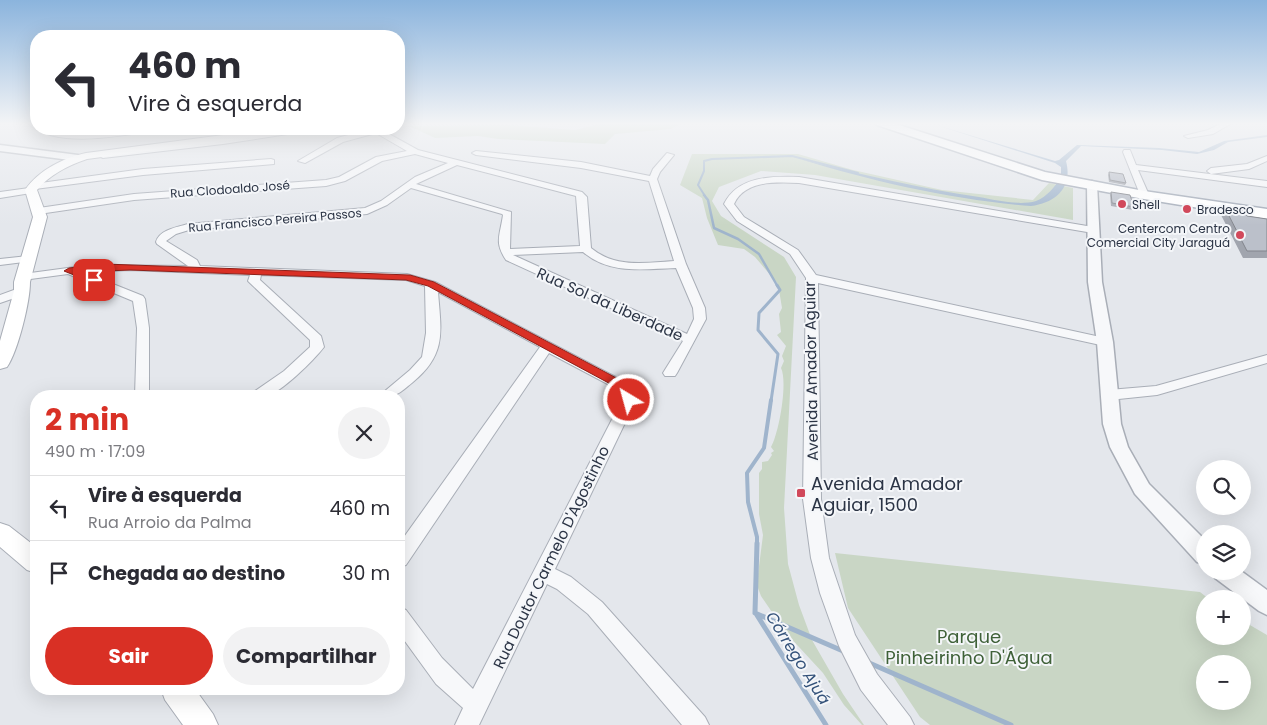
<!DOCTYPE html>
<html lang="pt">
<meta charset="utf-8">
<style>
body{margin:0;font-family:Poppins,sans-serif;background:#f2f2f3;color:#2b2b33;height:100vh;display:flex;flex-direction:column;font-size:19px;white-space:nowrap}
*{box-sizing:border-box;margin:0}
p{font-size:16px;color:#7c7c81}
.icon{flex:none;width:28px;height:28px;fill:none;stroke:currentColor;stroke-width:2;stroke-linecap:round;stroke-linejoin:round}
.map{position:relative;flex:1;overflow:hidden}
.drawer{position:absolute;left:30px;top:390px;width:375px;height:305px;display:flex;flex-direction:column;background:#fff;border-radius:20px;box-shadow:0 5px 20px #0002}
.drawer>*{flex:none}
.banner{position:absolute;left:30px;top:30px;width:375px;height:105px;border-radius:20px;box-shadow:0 5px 20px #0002;background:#fff;color:#2b2b33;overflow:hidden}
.buttons{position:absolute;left:1196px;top:460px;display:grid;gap:10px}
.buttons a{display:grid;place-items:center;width:55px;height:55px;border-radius:50%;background:#fff;box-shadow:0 5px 20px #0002;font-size:25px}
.pin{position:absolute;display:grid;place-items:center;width:42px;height:42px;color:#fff;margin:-21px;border-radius:10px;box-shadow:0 2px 8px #0006}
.me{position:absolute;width:55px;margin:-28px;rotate:323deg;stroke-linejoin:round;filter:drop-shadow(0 0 4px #0008)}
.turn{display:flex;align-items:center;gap:18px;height:105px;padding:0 15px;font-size:22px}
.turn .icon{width:65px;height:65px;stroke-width:2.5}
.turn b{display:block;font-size:35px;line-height:42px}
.round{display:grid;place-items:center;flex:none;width:52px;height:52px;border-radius:26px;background:#f2f2f3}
.overview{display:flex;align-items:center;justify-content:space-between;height:85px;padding:0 15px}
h1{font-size:30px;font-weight:700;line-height:38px;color:#d93025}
.action{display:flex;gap:10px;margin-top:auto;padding:10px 15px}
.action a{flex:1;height:58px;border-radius:30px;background:#d93025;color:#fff;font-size:20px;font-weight:700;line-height:58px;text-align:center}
.action a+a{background:#f2f2f3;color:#2b2b33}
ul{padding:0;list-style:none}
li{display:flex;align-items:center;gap:15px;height:65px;padding:0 15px;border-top:1px solid #e1e1e2}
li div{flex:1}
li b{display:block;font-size:19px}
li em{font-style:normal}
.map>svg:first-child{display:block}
.green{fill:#c9d6c5;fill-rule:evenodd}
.water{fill:#9fb4cc}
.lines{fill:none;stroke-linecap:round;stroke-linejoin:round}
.stream-far4{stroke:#9fb4cc;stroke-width:2}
.stream-far3{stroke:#9fb4cc;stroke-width:2.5}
.stream-far2{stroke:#9fb4cc;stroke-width:3}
.stream-far1{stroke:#9fb4cc;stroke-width:4}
.stream{stroke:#9fb4cc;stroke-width:5}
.minor-casing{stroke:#a9aeb7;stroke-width:2}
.tertiary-casing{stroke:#a9aeb7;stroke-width:3}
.secondary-casing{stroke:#a9aeb7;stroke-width:2}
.primary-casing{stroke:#a3abb8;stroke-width:3}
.minor{fill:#f7f8fa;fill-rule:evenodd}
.tertiary{fill:#f7f8fa;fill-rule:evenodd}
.secondary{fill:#fff;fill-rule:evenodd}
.primary{fill:#fff;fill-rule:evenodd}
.wall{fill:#a1a5ae}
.building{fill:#bbc0ca;stroke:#83868d}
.route{fill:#d93025;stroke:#8d1f18}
.poi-dot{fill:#d1495b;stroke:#f4f6f9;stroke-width:2}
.labels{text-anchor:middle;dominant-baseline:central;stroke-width:4;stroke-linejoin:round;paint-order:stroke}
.far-street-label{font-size:12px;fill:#2b3445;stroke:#f4f6f9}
.far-poi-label{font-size:12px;fill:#2b3445;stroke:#f4f6f9;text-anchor:start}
.street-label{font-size:15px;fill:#2b3445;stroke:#f4f6f9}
.water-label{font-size:16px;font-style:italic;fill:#34527a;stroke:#f4f6f9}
.near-poi-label{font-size:18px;fill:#2b3445;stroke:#f4f6f9;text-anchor:start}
.near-park-label{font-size:18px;fill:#3f6138;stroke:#f4f6f9}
</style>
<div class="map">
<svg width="1267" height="725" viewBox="0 0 1267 725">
<rect width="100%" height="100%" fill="#e4e7ec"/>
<path class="green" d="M603,123L680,124L671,129L615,134L605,144L498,139L478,136L435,138L409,126L509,125L575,130Z
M692,154H798L853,170L942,190L1033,200L1049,183L1073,188V220L815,175L761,171L719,187L712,201L721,216L784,257L796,277L784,508L788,564L799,605L812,640L843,694L864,725H862L844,705L823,673L787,634L761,596L758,588V574L763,535L759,514V473L762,469V462L768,461L772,455L771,453L774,451L771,447C779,433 788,382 781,368L784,361L782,356L786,346L777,335L781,332L779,314L782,308L778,284L755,257L744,249L718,245L707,218L702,198L680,185Z
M835,553L1200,592L1209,599H1205V636H1242L1243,621L1267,635V725H930L920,717L848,608ZM1205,664H1242V701H1205Z"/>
<path class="water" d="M930,123L1055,161L1059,160L1077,145L1159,148L1199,152L1224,141L1267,135V137L1228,142L1214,150L1197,154L1162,150L1081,146L1066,161C1073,187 1056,203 1031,206C954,200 874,182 800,159C859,174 919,188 979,197C996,200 1019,206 1036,201C1047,197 1054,187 1061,178V167L1055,163Z"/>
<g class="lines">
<path class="stream-far4" d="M705,196L698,185L704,171V161L712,159L792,156L858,173"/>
<path class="stream-far3" d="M704,195L708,200L714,228L738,239L759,254L778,287"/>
<path class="stream-far2" d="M771,401L778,354L758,330L759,313L780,290L777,285"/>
<path class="stream-far1" d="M757,545V537L748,502L747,473L764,448L771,400"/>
<path class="stream" d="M757,543L755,612L826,725
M755,613L843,651
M867,662L1011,725"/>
<g class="minor-casing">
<path id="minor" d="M28,123H36V129L70,133L156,129L152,131C119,136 54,149 28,123Z
M1222,123H1232L1213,134L1188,138L1184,136L1208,130Z
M294,129H311L307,131L223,144L103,158L99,156L103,154L223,140Z
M371,129H380L418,150L582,192L587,197L591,248C615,268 644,263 674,261L649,181L581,168L476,155L472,153L476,151L581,162L650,176L653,169L667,153L674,155L660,172L657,179L686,264L705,308L706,319L677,373L675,376H665L663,373L683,341L506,260C494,242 500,236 503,215L502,214L411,188L387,205L367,214L189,230L176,234L166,241L197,260L200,266L407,274L435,282L627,383L636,393V400L555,569L571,577L602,602L705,717L709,725H682L588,614L557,589L547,584L479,725H455L463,708L436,684L399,633V607L406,610L442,658L473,689L622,400V394L617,389L549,353L406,565L399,567V544L540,347L438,292C441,331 447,354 413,382C398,394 399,396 379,396L410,370L422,357L426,333L425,286L406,280L261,275L260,280L321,336L324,347C314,360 281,393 266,396C261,397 255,396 250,396L252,393L284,371L310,347V340L250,283L248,281L250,275L130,270L83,272L143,296L145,299L149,328V396H135L137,328L133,301L68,274L23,280L17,277L23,274L90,265L188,266L157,244L156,242C159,230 177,227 188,224L365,208L381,201L415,177L448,163L415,154L382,161L345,181L326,186L134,200L39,214L34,211L39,208L134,194L326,180L339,177L376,157L407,151L376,133L343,142L305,163L298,161L337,138ZM457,165L576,196L580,246L510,249L511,212L416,184ZM583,252C610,275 644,269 676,268L693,308L694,319L687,334L513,255Z
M1124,150H1130L1136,165L1267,181V187L1138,170L1149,195L1147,197H1141L1123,152Z
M1267,156V161L1249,169L1211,174L1207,171L1211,168L1247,164Z
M271,159L274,160V164L143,175L35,189L31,193L0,198V192L29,188L33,184L143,169Z
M799,177L1093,227L1098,230L1093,233L799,183C776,182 745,180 734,204L744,217L798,250L816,275L1105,338L1112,342L1105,346L818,283L821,499L829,558L855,635L877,674L910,717L914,725H888L861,690L839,646L820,593L811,558L803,499L806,278L790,254L737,221L724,204C738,176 771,176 799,177Z
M28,256L32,257L34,259L32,261L0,265V259Z
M22,287L28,291L26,294L0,303V295Z
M1267,355V363L1157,395L1109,400L1104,398L1102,395L1104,392L1109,390L1156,386Z"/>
</g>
<g class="tertiary-casing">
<path id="tertiary" d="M0,145L78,155L83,158L78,161L0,151Z
M1092,181L1097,184L1102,282L1113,342L1121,424L1128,447L1149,484L1205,540V564L1197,562L1135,494L1110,447L1103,424L1097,342L1088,282L1087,184Z
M1212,571H1241L1267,590V615L1259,611L1215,578Z"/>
</g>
<g class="secondary-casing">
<path id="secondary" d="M270,129H297L292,132L87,159C69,165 49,175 37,190L47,217L30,282C30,302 18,351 7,367L0,369V341L14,291V282L33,217L25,190C39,170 63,158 86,153Z
M0,523L9,526L36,547V573L27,570L0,547Z
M161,689H195L213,714L218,725H183L165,700Z"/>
</g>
<g class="primary-casing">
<path id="primary" d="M875,123H893L1045,172L1144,191L1267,209V219L1144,199L1042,180L877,125Z"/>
</g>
<use href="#minor" class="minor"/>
<use href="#tertiary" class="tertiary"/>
<use href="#secondary" class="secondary"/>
<use href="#primary" class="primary"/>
</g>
<path class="wall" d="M1109,172L1126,183L1125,185L1109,182L1108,175Z
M1111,192L1134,207L1133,210L1111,206L1110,195Z
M1225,208L1247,216L1267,219V258H1243L1221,215Z"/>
<path class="building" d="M1109,172L1123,174L1126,183L1110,180Z
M1111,192L1130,195L1134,207L1112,203Z
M1225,208L1244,211L1247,216L1267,219V251H1247Z"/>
<linearGradient id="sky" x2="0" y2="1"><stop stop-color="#8bb4dd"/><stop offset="0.55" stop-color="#f3f4f6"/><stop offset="1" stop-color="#f3f4f6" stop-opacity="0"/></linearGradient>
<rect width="1267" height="225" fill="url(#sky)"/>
<path class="route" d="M104,264L410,275L434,282L626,383L635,393L633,403H625L623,394L618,388L428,286L406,280L130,270L82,272L97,278V282L94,283L64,271L69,268Z"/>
<g class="poi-dot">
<circle cx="1122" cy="204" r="5"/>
<circle cx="1187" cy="209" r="5"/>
<circle cx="1240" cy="235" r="5"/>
<rect x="796" y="488" width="10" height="10" rx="2.5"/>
</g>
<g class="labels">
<g class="far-street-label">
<text transform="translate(230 189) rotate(-4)">Rua Clodoaldo José</text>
<text transform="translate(275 220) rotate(-5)">Rua Francisco Pereira Passos</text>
</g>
<g class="far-poi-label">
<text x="1132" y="204">Shell</text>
<text x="1197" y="209">Bradesco</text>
<text x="1230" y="228" text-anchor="end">Centercom Centro<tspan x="1230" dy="14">Comercial City Jaraguá</tspan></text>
</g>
<g class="street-label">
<text transform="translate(610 304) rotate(24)">Rua Sol da Liberdade</text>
<text transform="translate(811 371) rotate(-91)">Avenida Amador Aguiar</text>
<text transform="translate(551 557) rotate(-64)">Rua Doutor Carmelo D'Agostinho</text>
</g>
<g class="water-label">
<text transform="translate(798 658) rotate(58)">Córrego Ajuá</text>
</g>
<g class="near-poi-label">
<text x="811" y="483">Avenida Amador<tspan x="811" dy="21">Aguiar, 1500</tspan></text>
</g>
<g class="near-park-label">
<text x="969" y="636">Parque<tspan x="969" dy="21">Pinheirinho D'Água</tspan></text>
</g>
</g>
</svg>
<div class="buttons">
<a><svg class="icon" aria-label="search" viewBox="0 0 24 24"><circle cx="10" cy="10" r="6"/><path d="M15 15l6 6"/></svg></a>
<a><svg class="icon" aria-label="layers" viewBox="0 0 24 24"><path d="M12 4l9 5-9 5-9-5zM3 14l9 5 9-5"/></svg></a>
<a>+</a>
<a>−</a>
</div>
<div class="pin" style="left:94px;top:280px;background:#d93025"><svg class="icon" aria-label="arrive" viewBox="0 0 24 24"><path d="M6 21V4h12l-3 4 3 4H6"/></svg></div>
<svg class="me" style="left:629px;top:400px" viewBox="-20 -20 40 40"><circle r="17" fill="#d93025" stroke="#fff" stroke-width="3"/><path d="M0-11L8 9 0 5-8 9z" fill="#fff"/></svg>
<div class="banner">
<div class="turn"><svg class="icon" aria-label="left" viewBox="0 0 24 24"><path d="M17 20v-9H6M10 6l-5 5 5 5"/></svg><div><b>460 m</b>Vire à esquerda</div></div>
</div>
<section class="drawer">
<div class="overview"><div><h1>2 min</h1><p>490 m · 17:09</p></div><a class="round"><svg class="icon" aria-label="close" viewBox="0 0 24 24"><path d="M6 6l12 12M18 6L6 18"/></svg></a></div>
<ul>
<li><svg class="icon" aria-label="left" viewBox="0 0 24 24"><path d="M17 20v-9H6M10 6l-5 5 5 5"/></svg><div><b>Vire à esquerda</b><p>Rua Arroio da Palma</p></div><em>460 m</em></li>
<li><svg class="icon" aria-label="arrive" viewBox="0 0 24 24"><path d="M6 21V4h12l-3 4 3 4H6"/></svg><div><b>Chegada ao destino</b></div><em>30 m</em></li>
</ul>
<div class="action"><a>Sair</a><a>Compartilhar</a></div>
</section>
</div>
